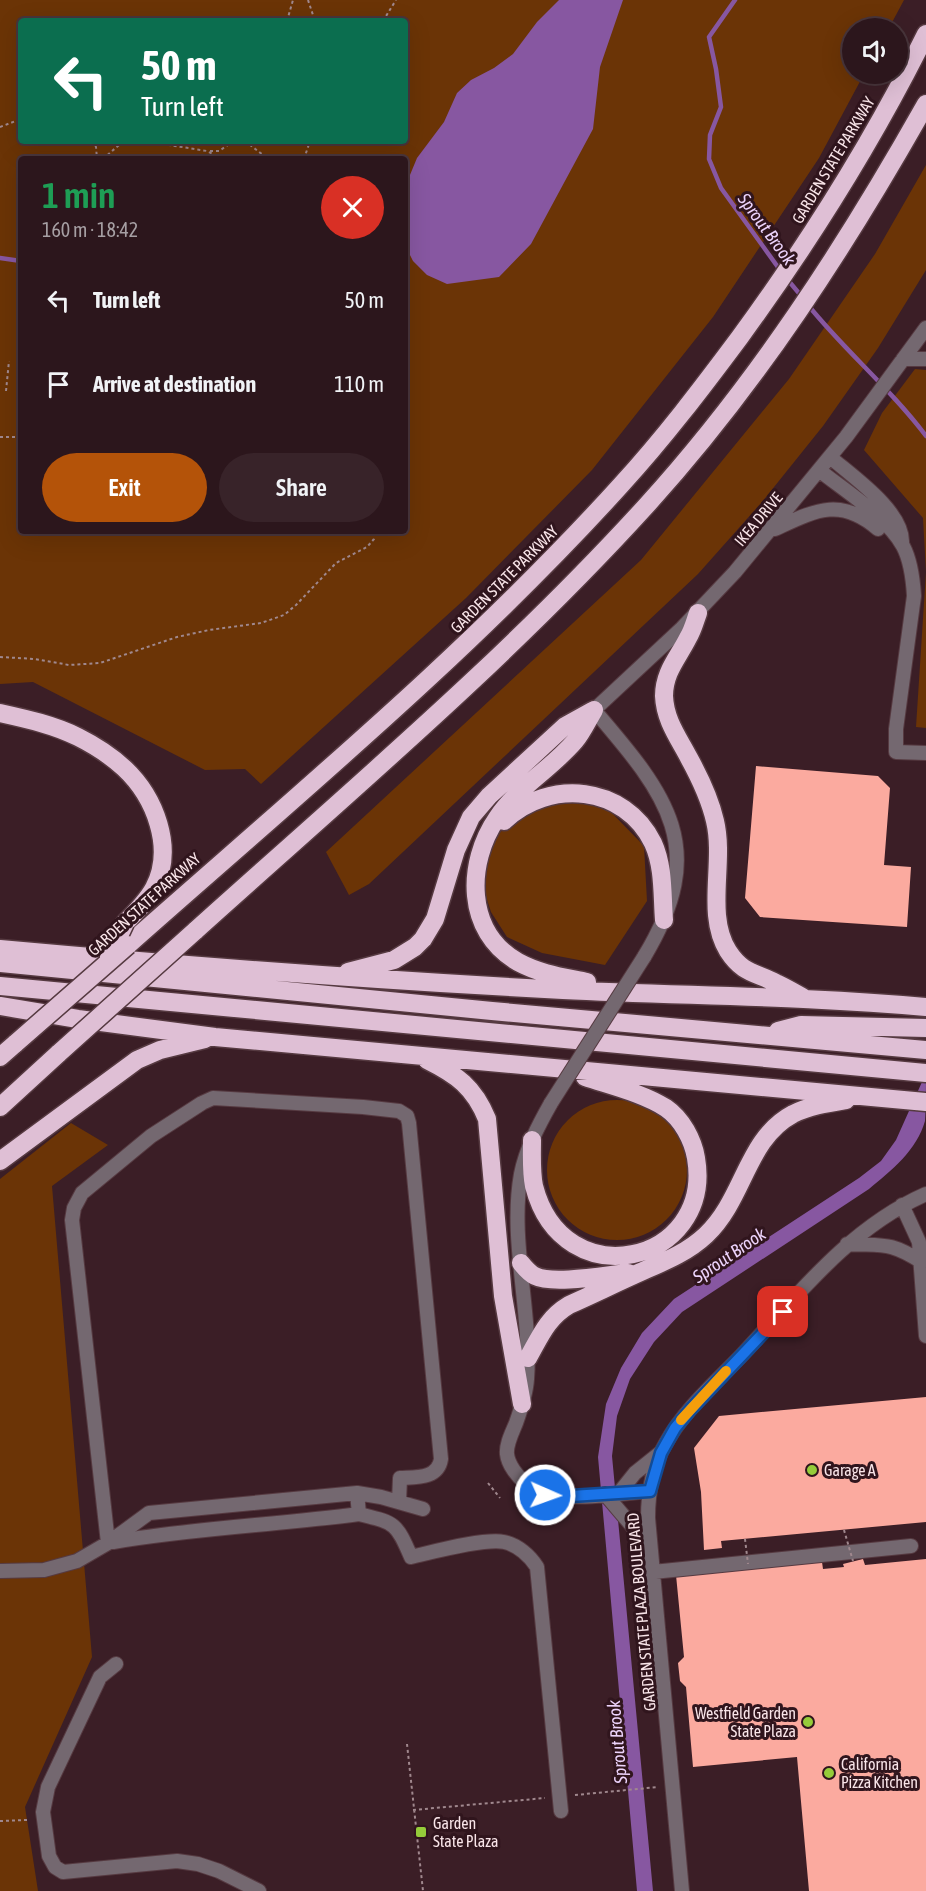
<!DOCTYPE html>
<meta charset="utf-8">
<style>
body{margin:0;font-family:"Asap Condensed",sans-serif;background:#382329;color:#f1f3f6;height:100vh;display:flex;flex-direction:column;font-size:22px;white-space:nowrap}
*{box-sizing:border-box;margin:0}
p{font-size:20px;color:#a69fa3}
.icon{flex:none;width:33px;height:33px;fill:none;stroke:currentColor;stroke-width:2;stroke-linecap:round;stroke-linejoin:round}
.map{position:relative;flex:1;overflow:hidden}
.panel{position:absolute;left:18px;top:156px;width:390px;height:378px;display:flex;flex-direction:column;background:#2c161c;border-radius:6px;box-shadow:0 6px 24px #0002,0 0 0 2px #48353b}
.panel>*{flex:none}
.top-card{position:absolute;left:18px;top:18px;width:390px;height:126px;border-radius:6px;box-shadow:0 6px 24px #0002,0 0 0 2px #48353b;background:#0b6e4f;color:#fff;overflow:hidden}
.buttons{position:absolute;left:842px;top:18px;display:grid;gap:12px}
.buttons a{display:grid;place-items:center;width:66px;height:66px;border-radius:50%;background:#2c161c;box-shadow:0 6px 24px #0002,0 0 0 2px #48353b;font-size:30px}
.pin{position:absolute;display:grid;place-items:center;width:51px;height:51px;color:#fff;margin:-26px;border-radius:12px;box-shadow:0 3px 9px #0006}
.me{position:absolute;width:66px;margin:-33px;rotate:92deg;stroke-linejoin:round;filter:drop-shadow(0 0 4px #0008)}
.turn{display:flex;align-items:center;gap:21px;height:126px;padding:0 24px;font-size:27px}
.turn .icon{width:78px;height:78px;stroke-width:2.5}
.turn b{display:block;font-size:42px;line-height:51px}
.round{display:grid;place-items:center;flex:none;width:63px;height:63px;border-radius:32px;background:#382329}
.overview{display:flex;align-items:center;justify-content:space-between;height:102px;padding:0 24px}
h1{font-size:36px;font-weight:600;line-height:45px;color:#1e9e55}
.cta{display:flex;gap:12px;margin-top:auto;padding:12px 24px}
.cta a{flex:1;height:69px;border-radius:36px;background:#b45309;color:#fff;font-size:24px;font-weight:600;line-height:69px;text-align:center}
.cta a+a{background:#382329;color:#f1f3f6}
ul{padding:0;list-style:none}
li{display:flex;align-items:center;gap:18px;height:84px;padding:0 24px}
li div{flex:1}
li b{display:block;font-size:22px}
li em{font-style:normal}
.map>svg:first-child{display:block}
.green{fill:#6b3406;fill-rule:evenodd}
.water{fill:#8757a1}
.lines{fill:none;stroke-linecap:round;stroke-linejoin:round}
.stream{stroke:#8757a1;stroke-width:4.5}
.building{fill:#fbaa9f}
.minor-casing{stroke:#563a41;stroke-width:16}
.highway-casing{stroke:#563a41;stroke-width:21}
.path{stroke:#a0888e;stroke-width:2;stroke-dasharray:3 3;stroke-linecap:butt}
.minor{stroke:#746870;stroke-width:14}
.highway{stroke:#dfbfd5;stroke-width:18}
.minor-bridge-casing{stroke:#563a41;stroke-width:16;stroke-linecap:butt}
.highway-bridge-casing{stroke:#563a41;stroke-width:21;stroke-linecap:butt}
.path-bridge{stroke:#a0888e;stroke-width:2;stroke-dasharray:3 3;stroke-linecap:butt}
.minor-bridge{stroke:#746870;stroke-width:14}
.highway-bridge{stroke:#dfbfd5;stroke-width:18}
.route-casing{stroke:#114b97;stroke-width:15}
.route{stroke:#1a73e8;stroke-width:10}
.slow{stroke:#f59e0b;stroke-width:10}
.poi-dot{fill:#95cc3a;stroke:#30151d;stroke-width:2}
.labels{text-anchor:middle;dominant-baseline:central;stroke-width:6;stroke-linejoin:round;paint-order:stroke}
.street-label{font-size:16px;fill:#f9e5e9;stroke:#30151d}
.poi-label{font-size:16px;fill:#f9e5e9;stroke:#30151d;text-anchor:start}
.water-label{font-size:18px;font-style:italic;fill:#edd4fc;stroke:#30151d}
</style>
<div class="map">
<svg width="926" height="1891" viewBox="0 0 926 1891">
<rect width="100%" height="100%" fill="#3b1e26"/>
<path class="green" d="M0,0H904L889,28H852V74H864L819,158L713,317L592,470L466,598L261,784L245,769L205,770L33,682L0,684ZM21,21H405V141H21ZM21,159H405V531H21Z
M926,165V270L878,348L823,426L762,502L698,574L369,884L349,895L326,852L641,560L789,379L875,254Z
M915,369L926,370V728L916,727L926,572L923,518L864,450L882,413Z
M569,797L611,812L644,846L647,901L605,965L542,953L507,937L491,912L481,881L487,845L520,813Z
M547 1170a70 70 0 1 1 140 0a70 70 0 1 1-140 0Z
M71,1123L108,1145L52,1186L92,1657L25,1807L38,1891H0V1179Z"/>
<path class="water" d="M559,0H623L600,67L593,129L531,244L499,277L447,284L427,275L413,261L405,245V187L417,158L444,122L457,93L471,80L494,68L513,54L537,22Z
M926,1073C926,1087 926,1107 925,1121C917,1150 891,1171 869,1189L682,1312L654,1342L630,1379L617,1416L612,1456L653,1891H637L598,1457L606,1404L621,1368L642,1333L674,1299L859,1178L881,1161L896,1140Z"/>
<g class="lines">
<path class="stream" d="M735,0L709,37L716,69L721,107L710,135L709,159L721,188L780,270
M0,258L21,261
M787,279L803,298
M808,305C845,351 891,389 926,436"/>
</g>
<path class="building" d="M756,766L878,776L890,788L884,865L911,867L907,927L760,917L745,898Z
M926,1397V1522L721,1541L722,1548L704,1550L701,1492L694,1448L719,1416Z
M863,1559L865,1565L926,1559V1891H809L797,1757L693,1767L686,1687L680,1681L678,1663L684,1657L676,1575L822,1562L823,1569L844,1567L843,1564Z"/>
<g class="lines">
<g class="minor-casing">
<path id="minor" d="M903,359H926
M830,457C852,476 903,511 902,542
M819,470C845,491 886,516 903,546C911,561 913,579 914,596L896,729V752L926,753
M775,529C814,511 840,496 878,529
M644,957C710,848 668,796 594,710L682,628L735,572L846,437L926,328
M551,1103C538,1126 526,1149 521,1174C509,1240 532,1312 527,1379C526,1394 521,1409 516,1423C512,1433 506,1444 507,1454C508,1465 518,1477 526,1484C549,1506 619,1493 650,1491
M902,1205L919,1242L926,1336
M847,1244C884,1246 889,1241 922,1262
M357,1493L359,1514C395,1523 396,1522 411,1557C433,1552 484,1538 504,1542C518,1545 530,1556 537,1567L561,1811
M619,1493L635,1473L660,1453
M605,1494L650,1547
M113,1542C194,1528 277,1525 359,1514
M108,1543L72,1220L74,1208L82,1193L151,1136L202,1103L213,1098L363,1107L399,1111L407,1116L409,1123L441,1459C438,1479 416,1477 400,1478L399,1502
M0,1571L44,1570L77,1561L108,1543L149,1513L357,1493L381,1497L423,1509
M653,1572L911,1546
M116,1664L100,1677L48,1787L43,1812L49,1856L55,1867L63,1872L177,1861L198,1864L219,1871L259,1891
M682,1891L648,1518C648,1492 653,1465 666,1443C684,1410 715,1383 741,1356C797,1296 849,1228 926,1194"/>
</g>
<g class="highway-casing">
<path id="highway" d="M698,613C695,621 693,630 688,638C678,658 664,672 664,696C665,720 678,737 689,758C700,778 710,799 715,821C725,863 705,914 728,951C743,974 755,972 776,983C785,987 795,993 804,998
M0,713C27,719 54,725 78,737C94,745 111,756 124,768C155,797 175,848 154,888C147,901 136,912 125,923
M504,821C549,778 625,785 653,843C664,867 662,895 664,920
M195,931C348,793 507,659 646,506C756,385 846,246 926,104
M128,945C296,796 470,652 621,485C664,438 702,388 740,337C810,241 873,141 926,34
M0,949C187,966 375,980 563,990C684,996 805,996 926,1007
M0,963L492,1011L926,1050
M348,972L394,960L415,947L423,939L435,919L456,850L471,817L489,796L565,726L592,711
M587,982C563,977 540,974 518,962C465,932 466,863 497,818C517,788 551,769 575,741C582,733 588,720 594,710
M0,986L926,1073
M0,1006L78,1019L215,1037L926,1102
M778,1031L801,1025L926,1028
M0,1057L16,1043
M427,1060C457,1075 474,1087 487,1119L503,1296L522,1404
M0,1107L59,1053
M532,1140C532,1155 531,1171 534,1186C563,1299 714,1264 696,1158C693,1140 682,1119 666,1108C642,1093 612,1086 585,1077
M0,1161L137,1060L160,1050L205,1039
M521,1263C525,1268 529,1273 535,1276C553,1285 607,1275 628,1273
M528,1358C540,1337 547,1318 569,1305C594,1294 618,1282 643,1271C666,1261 688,1252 706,1235C745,1198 746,1139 793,1114C809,1106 828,1103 846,1100"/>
</g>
<path class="path" d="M308,0L315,21
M287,21L293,0
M383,21L396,0
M0,127L21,119
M92,141L96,147L97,159
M144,141L207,151L222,159
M245,141L263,155L273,159
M210,151H219L234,141
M103,159L119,145L130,141
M304,159L310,141
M6,391L9,361
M0,437H21
M0,657L35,659L69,665L100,663L177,637L209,630L261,623L284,615L296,605L336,563L367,547L374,539L376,531
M488,1483L500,1498
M407,1744L423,1891
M575,1795L658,1787
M413,1810L545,1798
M0,1821L27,1820"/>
<use href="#minor" class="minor"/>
<use href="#highway" class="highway"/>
<g class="minor-bridge-casing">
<path id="minor-bridge" d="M551,1103L644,957"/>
</g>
<g class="highway-bridge-casing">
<path id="highway-bridge" d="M109,957L125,923
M16,1043L128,945
M59,1053L195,931"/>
</g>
<path class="path-bridge" d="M844,1530L853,1561
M745,1539L748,1564"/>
<use href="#minor-bridge" class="minor-bridge"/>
<use href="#highway-bridge" class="highway-bridge"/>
</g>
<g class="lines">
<g class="route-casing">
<path id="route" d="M545,1495L571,1496L650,1491L661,1453L675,1428L691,1409L783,1312"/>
</g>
<use href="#route" class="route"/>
<path class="slow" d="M681,1420L726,1371"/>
</g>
<g class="poi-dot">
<circle cx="812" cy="1470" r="6"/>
<circle cx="808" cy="1722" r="6"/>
<circle cx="829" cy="1773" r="6"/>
<rect x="415" y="1826" width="12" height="12" rx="3"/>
</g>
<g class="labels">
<g class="street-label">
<text transform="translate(833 160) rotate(-59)">GARDEN STATE PARKWAY</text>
<text transform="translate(758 519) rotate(-50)">IKEA DRIVE</text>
<text transform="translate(504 579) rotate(-45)">GARDEN STATE PARKWAY</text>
<text transform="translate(144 904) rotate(-42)">GARDEN STATE PARKWAY</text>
<text transform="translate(641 1612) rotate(-95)">GARDEN STATE PLAZA BOULEVARD</text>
</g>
<g class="poi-label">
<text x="824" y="1470">Garage A</text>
<text x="796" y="1713" text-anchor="end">Westfield Garden<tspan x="796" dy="18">State Plaza</tspan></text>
<text x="841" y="1764">California<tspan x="841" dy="18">Pizza Kitchen</tspan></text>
<text x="433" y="1823">Garden<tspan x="433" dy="18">State Plaza</tspan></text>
</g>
<g class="water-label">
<text transform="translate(767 229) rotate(54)">Sprout Brook</text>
<text transform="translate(729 1255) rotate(-34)">Sprout Brook</text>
<text transform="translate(617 1742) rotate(-95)">Sprout Brook</text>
</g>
</g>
</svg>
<div class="buttons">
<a><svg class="icon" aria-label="sound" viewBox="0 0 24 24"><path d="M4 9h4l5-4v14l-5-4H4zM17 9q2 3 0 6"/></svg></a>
</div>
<div class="pin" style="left:783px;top:1312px;background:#d93025"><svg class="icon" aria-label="arrive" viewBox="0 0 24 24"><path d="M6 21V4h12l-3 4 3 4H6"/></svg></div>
<svg class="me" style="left:545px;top:1495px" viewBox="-20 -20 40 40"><circle r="17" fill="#1a73e8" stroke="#fff" stroke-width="3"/><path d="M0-11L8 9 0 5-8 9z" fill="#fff"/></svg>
<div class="top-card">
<div class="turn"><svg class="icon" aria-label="left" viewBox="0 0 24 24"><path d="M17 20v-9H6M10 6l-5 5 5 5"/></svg><div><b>50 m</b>Turn left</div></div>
</div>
<section class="panel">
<div class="overview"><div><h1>1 min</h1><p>160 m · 18:42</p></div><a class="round" style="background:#d93025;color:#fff"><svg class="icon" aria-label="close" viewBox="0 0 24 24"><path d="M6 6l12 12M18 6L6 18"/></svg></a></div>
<ul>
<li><svg class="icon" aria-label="left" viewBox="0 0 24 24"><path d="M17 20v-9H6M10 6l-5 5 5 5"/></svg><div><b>Turn left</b></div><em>50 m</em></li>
<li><svg class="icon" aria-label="arrive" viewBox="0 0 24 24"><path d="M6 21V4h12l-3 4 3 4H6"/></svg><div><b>Arrive at destination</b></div><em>110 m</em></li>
</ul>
<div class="cta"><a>Exit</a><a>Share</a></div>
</section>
</div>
